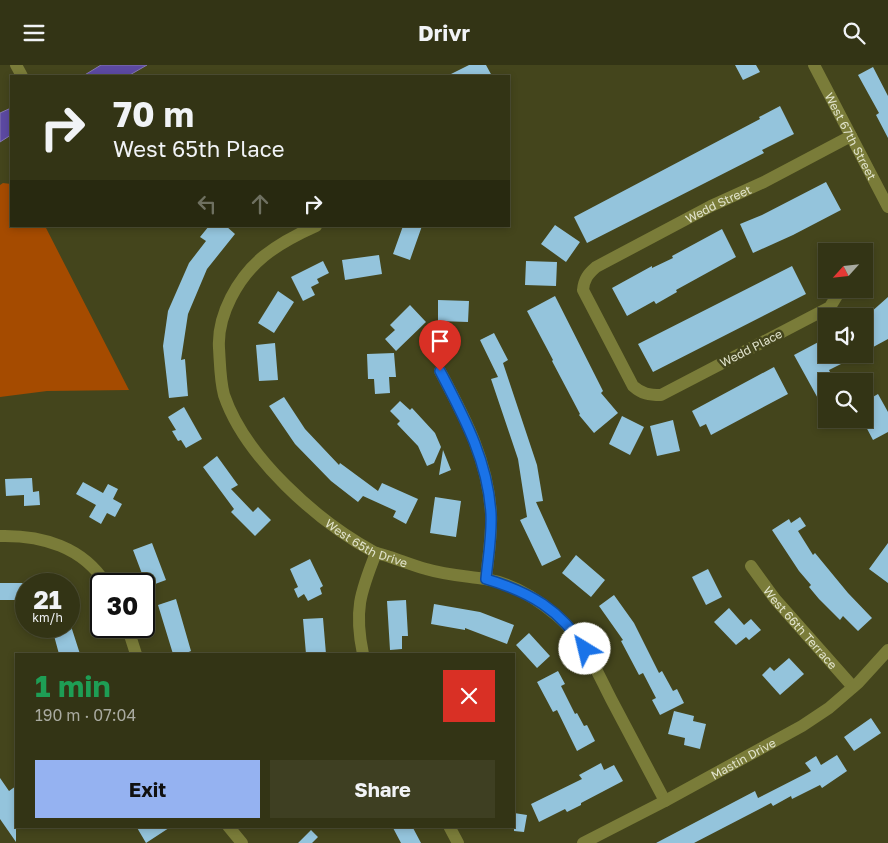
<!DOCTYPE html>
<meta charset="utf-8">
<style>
body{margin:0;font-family:"Golos Text",sans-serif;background:#3e3f22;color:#f1f3f6;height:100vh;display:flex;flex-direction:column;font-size:19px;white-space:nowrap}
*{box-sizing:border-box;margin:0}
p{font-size:16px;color:#a9aaa0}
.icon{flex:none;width:28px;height:28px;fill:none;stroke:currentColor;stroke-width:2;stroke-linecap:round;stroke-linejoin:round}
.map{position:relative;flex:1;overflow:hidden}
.drawer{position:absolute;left:15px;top:588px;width:500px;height:175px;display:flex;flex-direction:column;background:#333415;border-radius:0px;box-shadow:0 2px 8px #0003,0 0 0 1px #4e4f34}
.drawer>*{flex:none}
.hud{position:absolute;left:10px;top:10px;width:500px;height:152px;border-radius:0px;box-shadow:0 2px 8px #0003,0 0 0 1px #4e4f34;background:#333415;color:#f1f3f6;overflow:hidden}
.needle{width:32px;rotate:243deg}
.controls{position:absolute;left:818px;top:178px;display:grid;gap:10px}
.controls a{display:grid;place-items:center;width:55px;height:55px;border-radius:0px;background:#333415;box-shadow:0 2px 8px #0003,0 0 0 1px #4e4f34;font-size:25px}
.speed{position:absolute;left:15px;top:508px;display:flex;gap:10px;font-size:25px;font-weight:700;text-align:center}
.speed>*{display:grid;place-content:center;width:65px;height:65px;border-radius:50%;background:#333415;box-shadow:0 2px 8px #0003,0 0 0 1px #4e4f34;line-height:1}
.speed small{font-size:12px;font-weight:400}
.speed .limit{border:2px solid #111;border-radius:8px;background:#fff;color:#111}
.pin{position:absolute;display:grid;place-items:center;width:42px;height:42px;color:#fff;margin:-51px -21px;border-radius:50% 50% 50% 0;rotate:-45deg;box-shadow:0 0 5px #0007}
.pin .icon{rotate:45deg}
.me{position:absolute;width:55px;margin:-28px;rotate:324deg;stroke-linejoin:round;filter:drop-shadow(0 0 4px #0008)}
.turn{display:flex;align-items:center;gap:18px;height:105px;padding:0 20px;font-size:22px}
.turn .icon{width:65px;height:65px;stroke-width:2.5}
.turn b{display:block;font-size:35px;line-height:42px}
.lanes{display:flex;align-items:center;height:48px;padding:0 20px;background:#0003;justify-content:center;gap:25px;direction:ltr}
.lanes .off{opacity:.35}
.round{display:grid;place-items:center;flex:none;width:52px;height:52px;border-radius:0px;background:#3e3f22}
.overview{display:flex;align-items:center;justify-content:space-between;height:85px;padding:0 20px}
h1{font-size:30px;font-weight:700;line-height:38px;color:#1e9e55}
.action{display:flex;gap:10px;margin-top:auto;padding:10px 20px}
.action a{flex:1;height:58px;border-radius:0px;background:#95b2f1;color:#111;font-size:20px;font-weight:700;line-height:58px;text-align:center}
.action a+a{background:#3e3f22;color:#f1f3f6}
header{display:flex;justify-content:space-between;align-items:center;height:65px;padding:0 20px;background:#333415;font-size:22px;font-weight:700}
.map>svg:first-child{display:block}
.forest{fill:#a54b00}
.water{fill:#5c49a2;stroke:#8478af}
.building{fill:#94c4dc}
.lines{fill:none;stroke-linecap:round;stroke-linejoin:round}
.minor{stroke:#7a7c39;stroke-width:12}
.route-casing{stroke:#114b97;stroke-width:12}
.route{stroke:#1a73e8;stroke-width:9}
.labels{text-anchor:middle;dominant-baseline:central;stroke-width:5;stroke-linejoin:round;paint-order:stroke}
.street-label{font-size:12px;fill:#e2e4cd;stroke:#44451c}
</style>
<header><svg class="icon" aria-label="menu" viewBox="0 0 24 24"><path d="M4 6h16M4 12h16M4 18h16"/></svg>Drivr<svg class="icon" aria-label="search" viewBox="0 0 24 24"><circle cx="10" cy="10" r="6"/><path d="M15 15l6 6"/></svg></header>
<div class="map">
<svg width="888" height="778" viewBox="0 0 888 778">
<rect width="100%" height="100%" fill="#44451c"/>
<path class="forest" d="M3,118L11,119V161H45L129,325L47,326L0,332V120Z"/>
<path class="water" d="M101,0H147L128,11H83Z
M11,43V70L0,77V48Z"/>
<path class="building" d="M469,0H486L492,11H447Z
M735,0H756L760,7L743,15Z
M873,2L888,31V73L876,50L879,48L858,10Z
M780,41L794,69L762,85L764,88L587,178L574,152L760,54L759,52Z
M826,117L841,145L793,170L753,188L740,159L762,150Z
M555,160L580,177L566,197L541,179Z
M209,161H226L235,169L207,204L188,249L181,295L185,294L188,331L169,333L163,281L168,246L189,198L206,176L200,172Z
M403,161H422L410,195L393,189Z
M722,164L736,192L676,225L677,227L656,239L654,236L627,251L612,223L652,201V203L673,193L672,191Z
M379,190L382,209L345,215L342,195Z
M323,196L329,208L317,214L319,218L311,222L315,230L303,236L291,212Z
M526,196L557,197L556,221L525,220Z
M792,201L806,229L653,307L638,279Z
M278,226L294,237L274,268L258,258Z
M555,231L603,326L601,328L618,348L594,368L579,350L580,349L552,296L553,295L527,246Z
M888,232V274L864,287V251L870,248Z
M438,235L469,236L468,257L438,256Z
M410,240L426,257L396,286L385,274L395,265L390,260Z
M494,268L508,295L503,298L537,400L543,436L536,437L561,492L542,501L520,455L527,452L518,394L491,314L498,312L480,275Z
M826,273V289H861L829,305L830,307L826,309V348L794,290Z
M275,278L278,315L259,316L256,280Z
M394,288L396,312H389L390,328L375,329L374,314H368L367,289Z
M774,302L788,329L711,370L706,359L700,362L692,346Z
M878,329L888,347V367L873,375L864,358V337Z
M284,332L305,364L339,400L340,398L378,426L382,418L418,434L406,459L393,452L396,446L363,431L358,437L331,416L295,379L269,341Z
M400,336L410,345L412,343L435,368L441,382L434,398L427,401L418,381L397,359L400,356L390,346Z
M184,342L202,374L186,383L181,375L178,376L172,366L176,365L168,352Z
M622,351L644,362L630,390L609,379Z
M673,355L680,386L657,391L650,361Z
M443,385L451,405L439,410Z
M217,391L238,420L231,424L253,447L258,442L271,455L255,471L231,447L234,444L203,402Z
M32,413L33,427L39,426L40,440L24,441V430L6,431L5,414Z
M83,417L103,428L108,419L118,424L113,434L122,439L115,452L107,448L101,459L89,452L96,440L76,429Z
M435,432L461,436L456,472L430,468Z
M800,452L806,461L798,466L813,490L815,488L848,528L872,553L858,566L843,551L840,555L819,534L809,522L811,520L799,506L772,465L789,454L791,458Z
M152,478L166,515L147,522L133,485Z
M888,478V518L869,504Z
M576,490L605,515L591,532L562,508Z
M310,494L323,521L320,523L322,529L308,536L304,529L298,533L294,524L298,522L290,504Z
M708,504L722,532L706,540L692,512Z
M0,518H26V535H0Z
M614,530L634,558L659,608L662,606L673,626L677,624L684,638L660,650L652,635L656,633L643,608L639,610L621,576L623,575L599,541Z
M176,534L191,586L184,589H173L158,540Z
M406,535L408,571H402V584L390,585L387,536Z
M434,539L480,547L514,560L507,579L465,563V565L431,559Z
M729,543L744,560L751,554L761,565L749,575L746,572L736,580L714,557Z
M323,553L326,589H306L303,554Z
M71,561L80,589H59L53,567Z
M529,568L550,591L537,603L516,580Z
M789,593L804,609L780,630L762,610L770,602L774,606Z
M558,606L565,619L561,621L575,649L577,648L584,661L587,660L595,676L577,686L557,645L553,647L537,617Z
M674,646L694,651L693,656L706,659L700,684L684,680L685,673L668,669Z
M871,653L881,668L854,686L844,672Z
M837,690L847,706L822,723L820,720L792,734L791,731L773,741L771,738L694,778H656L755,726L758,733L811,706L805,698L816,691L821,700Z
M601,698L604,705L614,700L623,716L581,738V740L567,747L565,744L539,757L531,739L582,714L579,710Z
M0,713L9,726L16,721V777L0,754Z
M514,748L527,750L524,767L514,766Z
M136,761H172L146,778Z
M392,761H412L421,778H401Z
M311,765L318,772L312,778H298Z"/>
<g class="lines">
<g class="minor">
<path d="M16,0L22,11"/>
<path id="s1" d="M814,0L888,142"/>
<path id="s2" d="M316,161C298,169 279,179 264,191C238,212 217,250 219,283C220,298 220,315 224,330C245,392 317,456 374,487C379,489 385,490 390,492C402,496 414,501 426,504C446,510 465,511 485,514C511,518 536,533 556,550C583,572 596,605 611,634C629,668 647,702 665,736"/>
<path id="s3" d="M841,224L830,242L661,330C649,330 642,329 633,321L583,225C584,214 588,209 596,202L711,141L764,117L851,71"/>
<path d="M440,306C465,353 488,395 491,449C492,471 488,493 486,514"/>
<path d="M0,471C42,470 83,482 106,519"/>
<path id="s4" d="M751,501L775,534L853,622"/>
<path d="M127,561L136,589"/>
<path d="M363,589C354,546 360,528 376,488"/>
<path d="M228,761L242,778"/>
<path d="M449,761L458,778"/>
<path id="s5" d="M583,778L665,736L802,661L829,643L858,618L888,585"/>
</g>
</g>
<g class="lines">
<g class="route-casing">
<path id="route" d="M440,306C464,352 488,396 491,449C492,471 488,493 486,514C530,527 561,545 585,584"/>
</g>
<use href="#route" class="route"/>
</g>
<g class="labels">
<g class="street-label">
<text stroke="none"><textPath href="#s1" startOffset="80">West 67th Street</textPath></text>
<text stroke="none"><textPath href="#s3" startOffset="515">Wedd Street</textPath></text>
<text transform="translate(751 283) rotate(-27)">Wedd Place</text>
<text stroke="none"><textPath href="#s2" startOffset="424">West 65th Drive</textPath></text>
<text stroke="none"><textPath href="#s4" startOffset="79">West 66th Terrace</textPath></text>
<text stroke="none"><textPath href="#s5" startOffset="181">Mastin Drive</textPath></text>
</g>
</g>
</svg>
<div class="controls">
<a><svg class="needle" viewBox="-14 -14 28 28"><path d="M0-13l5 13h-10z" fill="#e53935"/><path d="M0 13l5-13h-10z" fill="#a9aaa0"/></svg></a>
<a><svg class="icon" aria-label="sound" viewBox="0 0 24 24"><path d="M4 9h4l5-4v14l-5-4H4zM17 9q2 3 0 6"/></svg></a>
<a><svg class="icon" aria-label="search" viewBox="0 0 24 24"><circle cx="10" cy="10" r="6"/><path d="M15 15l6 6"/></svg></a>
</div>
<div class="speed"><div>21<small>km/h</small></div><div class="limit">30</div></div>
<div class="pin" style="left:440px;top:306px;background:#d93025"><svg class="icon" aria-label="arrive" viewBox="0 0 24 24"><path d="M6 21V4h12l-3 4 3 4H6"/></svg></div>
<svg class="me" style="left:585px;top:584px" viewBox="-20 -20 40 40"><circle r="19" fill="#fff"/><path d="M0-13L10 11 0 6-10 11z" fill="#1a73e8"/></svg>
<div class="hud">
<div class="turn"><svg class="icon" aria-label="right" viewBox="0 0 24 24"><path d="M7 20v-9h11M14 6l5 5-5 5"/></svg><div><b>70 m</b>West 65th Place</div></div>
<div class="lanes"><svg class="icon off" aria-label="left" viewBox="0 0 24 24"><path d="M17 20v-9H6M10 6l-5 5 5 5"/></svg><svg class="icon off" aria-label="ahead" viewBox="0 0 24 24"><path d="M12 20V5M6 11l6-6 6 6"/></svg><svg class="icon" aria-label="right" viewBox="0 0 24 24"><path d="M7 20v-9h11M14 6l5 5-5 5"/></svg></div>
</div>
<section class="drawer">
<div class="overview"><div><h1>1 min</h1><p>190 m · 07:04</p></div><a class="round" style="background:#d93025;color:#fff"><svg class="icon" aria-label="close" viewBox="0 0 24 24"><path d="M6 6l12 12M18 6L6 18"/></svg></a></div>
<div class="action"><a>Exit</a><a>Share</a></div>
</section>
</div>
